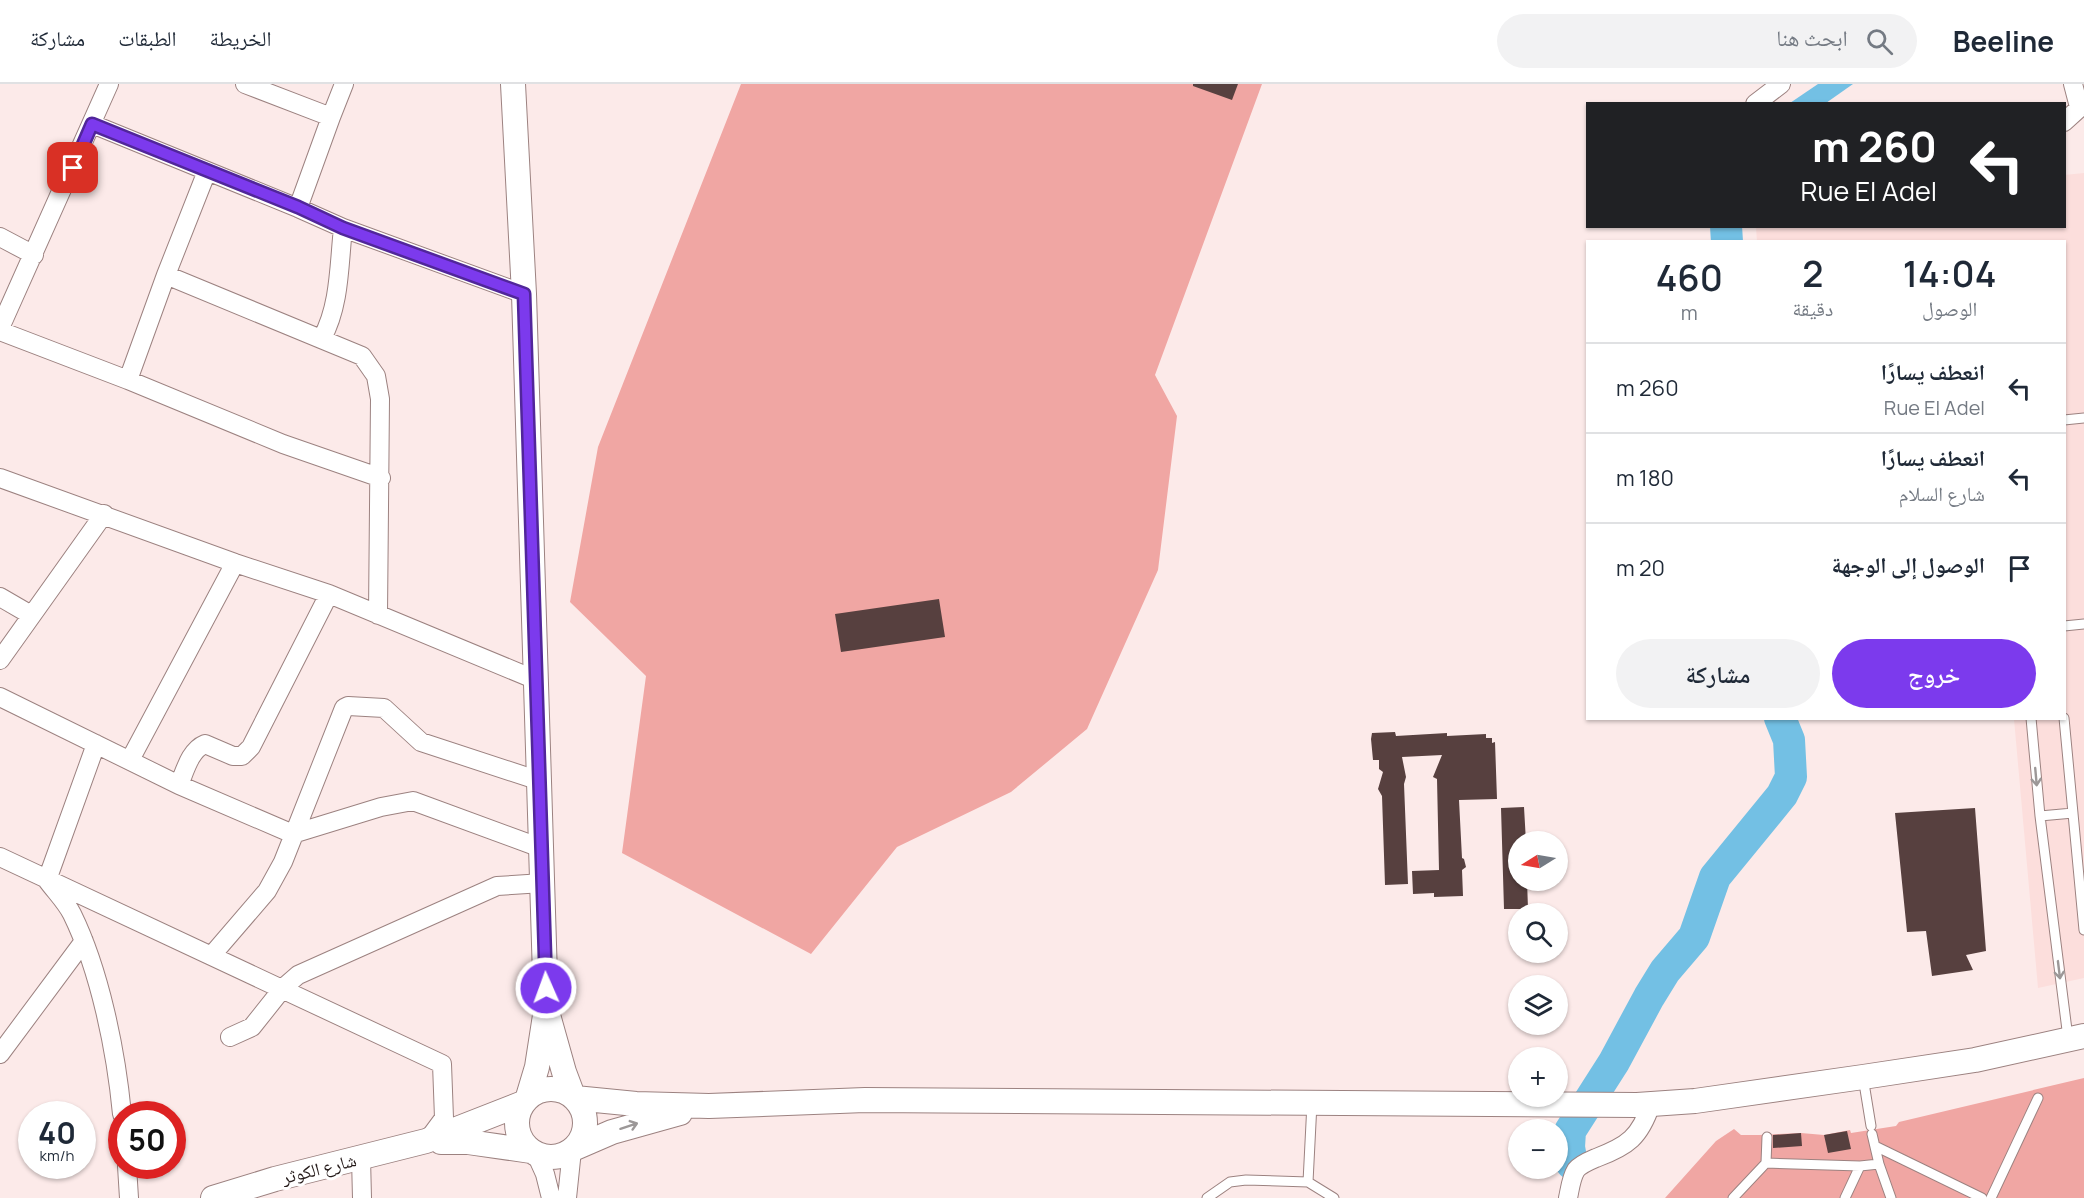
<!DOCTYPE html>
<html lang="ar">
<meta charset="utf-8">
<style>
body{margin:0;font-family:Manrope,"Noto Naskh Arabic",sans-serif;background:#f2f2f3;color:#1f2937;direction:rtl;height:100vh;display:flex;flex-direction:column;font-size:22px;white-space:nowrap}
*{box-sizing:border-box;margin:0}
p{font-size:20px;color:#747a83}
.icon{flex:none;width:33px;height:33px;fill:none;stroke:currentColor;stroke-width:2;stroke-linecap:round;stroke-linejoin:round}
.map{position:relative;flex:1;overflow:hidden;direction:ltr}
.drawer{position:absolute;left:1586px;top:156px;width:480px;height:480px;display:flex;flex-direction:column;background:#fff;border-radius:0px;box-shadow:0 2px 4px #0004;direction:rtl}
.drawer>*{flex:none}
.banner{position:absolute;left:1586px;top:18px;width:480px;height:126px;border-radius:0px;box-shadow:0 2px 4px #0004;direction:rtl;background:#202124;color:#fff;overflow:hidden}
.needle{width:39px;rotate:259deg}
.controls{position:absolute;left:1508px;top:747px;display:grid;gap:12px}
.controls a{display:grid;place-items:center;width:60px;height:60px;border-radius:50%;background:#fff;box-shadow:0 2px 4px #0004;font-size:30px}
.speed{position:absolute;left:18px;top:1017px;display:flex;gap:12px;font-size:30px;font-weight:700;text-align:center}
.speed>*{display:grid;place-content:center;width:78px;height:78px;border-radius:50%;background:#fff;box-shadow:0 2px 4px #0004;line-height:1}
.speed small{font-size:15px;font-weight:400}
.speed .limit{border:9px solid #d22;background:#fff;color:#111}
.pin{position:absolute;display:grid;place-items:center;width:51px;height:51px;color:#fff;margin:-26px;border-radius:12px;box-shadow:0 3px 9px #0006}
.me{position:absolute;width:66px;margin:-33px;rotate:358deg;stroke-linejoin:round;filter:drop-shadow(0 0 4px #0008)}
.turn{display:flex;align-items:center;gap:21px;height:126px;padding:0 30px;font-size:27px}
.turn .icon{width:78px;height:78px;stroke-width:2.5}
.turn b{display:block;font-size:42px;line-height:51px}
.eta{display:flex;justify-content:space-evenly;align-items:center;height:102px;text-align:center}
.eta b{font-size:36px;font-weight:600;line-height:42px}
.button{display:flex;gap:12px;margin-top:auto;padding:12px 30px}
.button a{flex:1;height:69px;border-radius:36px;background:#7c3aed;color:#fff;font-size:24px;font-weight:600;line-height:69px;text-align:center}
.button a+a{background:#f2f2f3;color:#1f2937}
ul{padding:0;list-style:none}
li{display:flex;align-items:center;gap:18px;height:90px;padding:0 30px;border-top:2px solid #e0e1e3}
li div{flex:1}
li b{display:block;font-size:22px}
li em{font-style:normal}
header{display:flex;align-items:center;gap:36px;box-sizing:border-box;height:84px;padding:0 30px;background:#fff;border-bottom:2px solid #e0e1e3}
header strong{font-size:28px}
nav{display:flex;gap:33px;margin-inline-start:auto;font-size:21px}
.search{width:420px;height:54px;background:#f2f2f3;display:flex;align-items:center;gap:15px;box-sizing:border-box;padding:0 21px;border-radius:33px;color:#747a83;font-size:22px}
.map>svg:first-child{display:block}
.built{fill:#fcdedc}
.green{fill:#f0a6a3}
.water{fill:#73c0e4}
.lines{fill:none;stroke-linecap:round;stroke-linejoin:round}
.river{stroke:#73c0e4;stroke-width:32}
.building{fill:#57403f}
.lane-casing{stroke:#9c8280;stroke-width:11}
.street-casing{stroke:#9c8280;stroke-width:20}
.secondary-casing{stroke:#9c8280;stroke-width:26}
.lane{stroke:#fff;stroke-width:9}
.street{stroke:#fff;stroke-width:18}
.secondary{stroke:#fff;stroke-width:24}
.oneway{stroke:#9c9898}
.route-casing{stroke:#51269a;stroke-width:15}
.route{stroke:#7c3aed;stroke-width:10}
.labels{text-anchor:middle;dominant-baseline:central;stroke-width:6;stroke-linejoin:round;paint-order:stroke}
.street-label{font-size:18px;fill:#241a19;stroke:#fff}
</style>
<header>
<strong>Beeline</strong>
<div class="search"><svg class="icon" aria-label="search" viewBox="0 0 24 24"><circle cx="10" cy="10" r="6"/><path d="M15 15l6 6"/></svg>ابحث هنا</div>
<nav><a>الخريطة</a><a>الطبقات</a><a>مشاركة</a></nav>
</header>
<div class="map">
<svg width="2084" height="1114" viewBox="0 0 2084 1114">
<rect width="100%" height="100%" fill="#fceae9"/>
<path class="built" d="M2084,89V894L2038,904L2014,635L2064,634V158H1757L1756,143L2064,142V91Z"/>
<path class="green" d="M741,0H1262L1155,291L1177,332L1158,486L1087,645L1011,708L897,763L811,870L622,769L646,592L570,518L598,363Z
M2084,994V1114H1665L1716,1057L1734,1045L1741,1051H1759L1801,1049L1824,1051L1850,1046L1851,1049L1896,1042L1899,1038Z"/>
<path class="water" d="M1818,0H1853L1826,19H1790Z"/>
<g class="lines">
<path class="river" d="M1726,142L1727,158
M1572,1080L1569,1063L1570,1047L1614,978L1649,913L1665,887L1694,853L1715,793L1782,711L1791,693L1789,656L1780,634"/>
</g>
<path class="building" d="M1193,0H1238L1232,16L1193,2Z
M939,515L945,553L841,568L835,530Z
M1395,648L1396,652L1447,649V652L1486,650V654H1492V659L1495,658L1497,715L1459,716L1462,774L1464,775L1466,783L1462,786L1463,812L1434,813V809L1413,810L1412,787L1439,786L1437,695L1433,693L1442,671L1402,673L1406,693L1404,700L1408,800L1385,801L1382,712L1378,705L1383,688L1379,685V676H1373L1371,655L1372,649Z
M1524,723L1526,758H1518V796H1527L1528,825H1504L1501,724Z
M1975,724L1986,867L1966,871L1973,886L1932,892L1926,847L1907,848L1895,729Z
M1847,1047L1851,1065L1828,1069L1824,1051Z
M1801,1049L1802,1062L1773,1064V1051Z"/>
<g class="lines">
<g class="lane-casing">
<path id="lane" d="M2064,336L2084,334
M2064,542L2084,540
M2031,634L2040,732L2068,954
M2064,634L2084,846
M2040,732L2073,729
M1863,993L1871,1042
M1872,1050L1879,1080L1891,1114
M1875,1062L1982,1114
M1766,1079L1860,1082L1879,1080
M1308,1098L1312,1019
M1207,1114L1230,1098L1246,1096L1308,1098L1334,1114
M1733,1114L1766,1079L1767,1053
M1845,1114L1860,1082
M1991,1114L2038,1014"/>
</g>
<g class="street-casing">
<path id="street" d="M245,0L331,33L298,124
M2073,0L2079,23
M1755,20L1781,0
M331,33L344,0
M2064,38L2084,20
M92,40L298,124L343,144L524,210
M0,153L34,171
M166,191L362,272L376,292L380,315L378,531
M0,244L109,0
M0,247L128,296L283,360L381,394
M322,254C340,222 339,180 343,144
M128,296L166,191L207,87
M0,394L235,479L329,510L536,596
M0,513L31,531
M0,576L104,430
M0,613L179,701L293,750L381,723L413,717L541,764
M96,660L47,796C55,807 66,818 72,830C100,887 116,967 122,1030
M130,676L235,479
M179,701C185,687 190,666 205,660L233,672H242L251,663L329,510
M0,773L442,980L444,1034L427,1057
M212,871L267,807L283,778L344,624L348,622L384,624L421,658L540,697
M230,953L252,943L283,904L298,891L497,802L543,799
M0,970L84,857
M536,1070L545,1090L551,1114
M361,1074L362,1114
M127,1082L129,1114
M567,1114L572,1066
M1568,1114C1570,1105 1571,1094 1576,1086C1581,1080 1589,1077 1596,1074C1628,1062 1640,1053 1651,1020"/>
</g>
<g class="secondary-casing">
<path id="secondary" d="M513,0L524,210L546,925L537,983L528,1013
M548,931L564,988L573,1012
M517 1039a34 34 0 1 1 68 0a34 34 0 1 1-68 0Z
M575,1014L636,1020L709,1022L865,1016L1637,1021L1695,1017L1863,993L1975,976L2084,952
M441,1058H468L531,1067
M575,1064L612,1048L680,1029
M213,1114L275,1095L426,1057L523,1019"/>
</g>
<use href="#lane" class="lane"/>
<use href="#street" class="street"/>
<use href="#secondary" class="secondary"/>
</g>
<defs><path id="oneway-shaft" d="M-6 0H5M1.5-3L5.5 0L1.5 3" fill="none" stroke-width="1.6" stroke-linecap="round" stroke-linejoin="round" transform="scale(1.5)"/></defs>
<g class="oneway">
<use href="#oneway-shaft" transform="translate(2036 693) rotate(85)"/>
<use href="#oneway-shaft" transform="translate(2059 886) rotate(83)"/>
<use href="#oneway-shaft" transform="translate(629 1042) rotate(-18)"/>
</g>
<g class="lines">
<g class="route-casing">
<path id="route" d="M73,84L92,40L298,123L343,144L524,210L546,904"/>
</g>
<use href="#route" class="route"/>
</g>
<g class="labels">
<g class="street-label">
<text transform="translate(319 1084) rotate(-14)">شارع الكوثر</text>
</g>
</g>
</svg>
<div class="controls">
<a><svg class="needle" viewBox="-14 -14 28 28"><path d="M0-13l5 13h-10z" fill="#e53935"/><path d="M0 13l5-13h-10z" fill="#747a83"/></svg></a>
<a><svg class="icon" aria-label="search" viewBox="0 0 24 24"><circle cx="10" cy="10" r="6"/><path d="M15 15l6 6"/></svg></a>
<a><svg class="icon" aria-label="layers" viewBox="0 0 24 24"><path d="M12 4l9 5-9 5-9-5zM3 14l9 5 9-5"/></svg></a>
<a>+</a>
<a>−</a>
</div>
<div class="speed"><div>40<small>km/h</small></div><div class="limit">50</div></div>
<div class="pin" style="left:73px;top:84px;background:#d93025"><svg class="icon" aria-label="arrive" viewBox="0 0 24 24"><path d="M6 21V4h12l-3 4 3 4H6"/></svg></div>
<svg class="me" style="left:546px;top:904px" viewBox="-20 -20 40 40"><circle r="17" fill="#7c3aed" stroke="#fff" stroke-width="3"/><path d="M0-11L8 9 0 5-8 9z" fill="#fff"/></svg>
<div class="banner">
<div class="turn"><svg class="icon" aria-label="left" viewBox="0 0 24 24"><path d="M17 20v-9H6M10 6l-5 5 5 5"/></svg><div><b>260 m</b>Rue El Adel</div></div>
</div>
<section class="drawer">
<div class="eta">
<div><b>14:04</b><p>الوصول</p></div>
<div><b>2</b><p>دقيقة</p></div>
<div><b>460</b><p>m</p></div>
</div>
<ul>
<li><svg class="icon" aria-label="left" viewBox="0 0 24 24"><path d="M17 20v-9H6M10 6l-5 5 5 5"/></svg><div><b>انعطف يسارًا</b><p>Rue El Adel</p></div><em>260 m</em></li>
<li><svg class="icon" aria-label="left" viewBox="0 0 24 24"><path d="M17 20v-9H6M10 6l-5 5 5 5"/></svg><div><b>انعطف يسارًا</b><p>شارع السلام</p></div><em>180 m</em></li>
<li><svg class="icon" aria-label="arrive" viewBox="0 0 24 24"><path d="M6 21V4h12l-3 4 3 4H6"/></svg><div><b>الوصول إلى الوجهة</b></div><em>20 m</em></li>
</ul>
<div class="button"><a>خروج</a><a>مشاركة</a></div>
</section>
</div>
